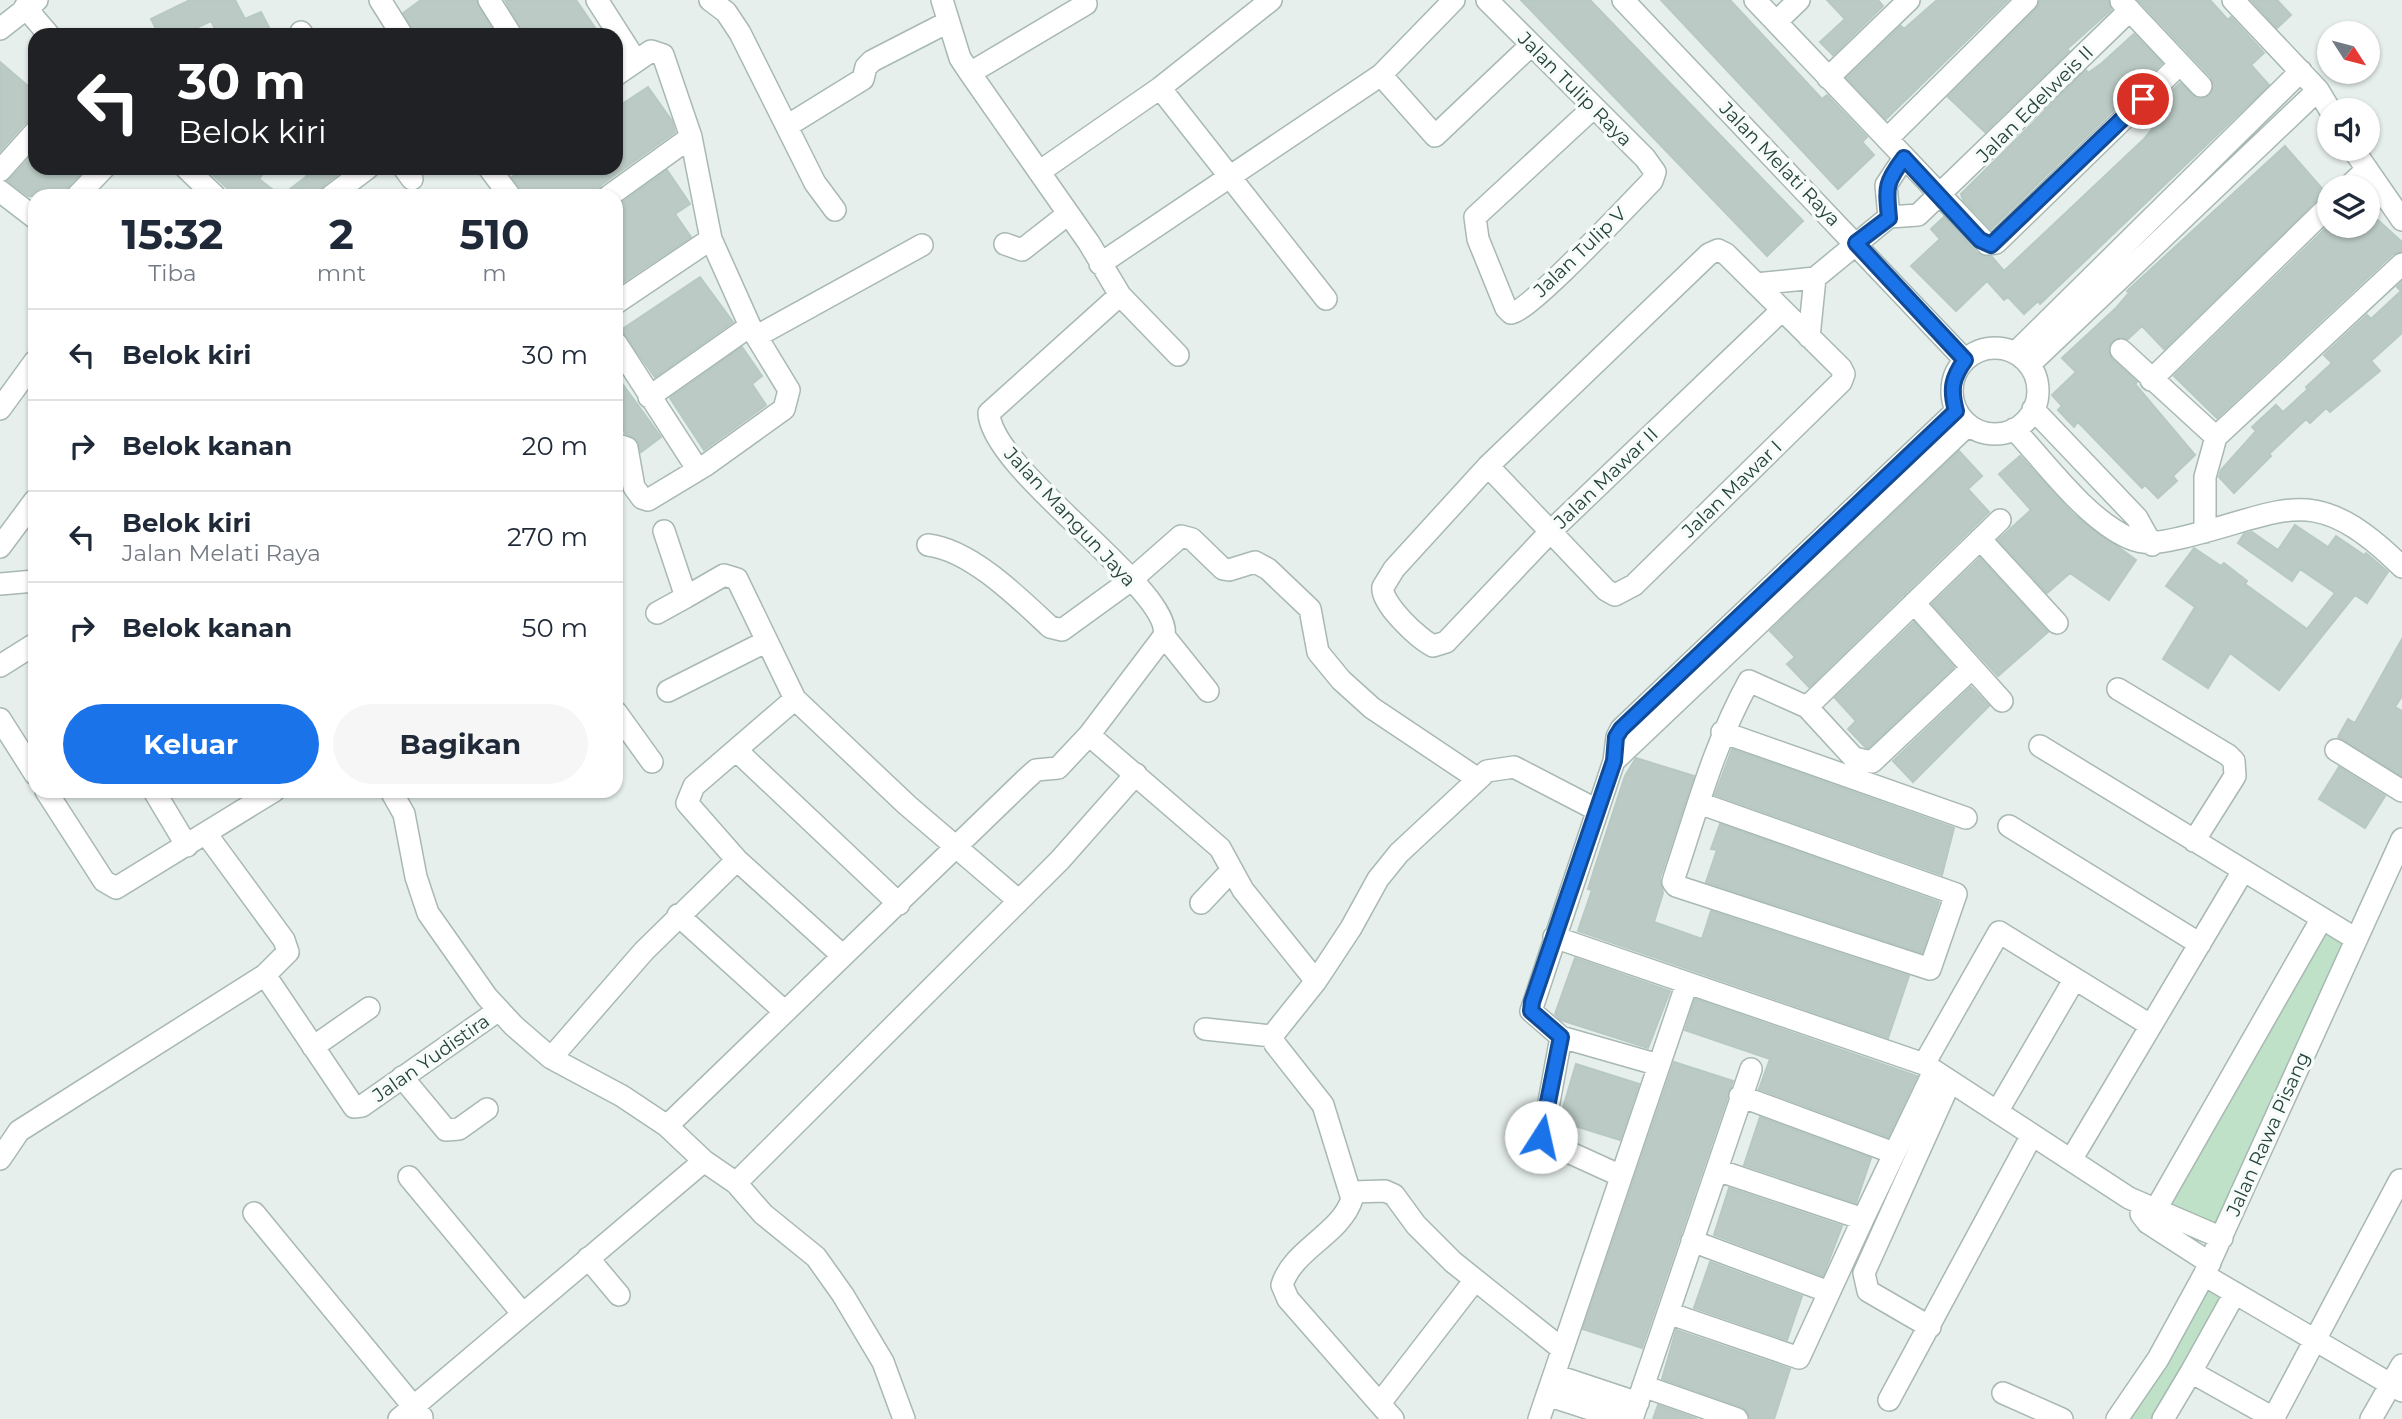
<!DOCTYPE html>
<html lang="id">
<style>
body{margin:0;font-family:Montserrat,sans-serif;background:#f6f6f7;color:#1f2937;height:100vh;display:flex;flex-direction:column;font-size:26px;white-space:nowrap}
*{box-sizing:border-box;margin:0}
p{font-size:23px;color:#747a83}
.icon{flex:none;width:38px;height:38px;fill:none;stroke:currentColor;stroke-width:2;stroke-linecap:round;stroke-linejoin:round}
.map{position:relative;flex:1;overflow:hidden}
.side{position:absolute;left:28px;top:189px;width:595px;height:609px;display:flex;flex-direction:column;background:#fff;border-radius:21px;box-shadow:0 2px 5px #0004}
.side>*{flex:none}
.top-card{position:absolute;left:28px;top:28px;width:595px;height:147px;border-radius:21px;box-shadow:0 2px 5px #0004;background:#202124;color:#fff;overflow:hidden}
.needle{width:46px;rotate:126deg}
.controls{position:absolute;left:2317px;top:21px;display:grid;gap:14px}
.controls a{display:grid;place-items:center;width:63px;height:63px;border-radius:50%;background:#fff;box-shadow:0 2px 5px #0004;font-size:35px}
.pin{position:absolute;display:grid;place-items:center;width:60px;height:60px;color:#fff;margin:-30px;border:4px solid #fff;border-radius:50%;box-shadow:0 2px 7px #0007}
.me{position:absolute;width:77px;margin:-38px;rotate:10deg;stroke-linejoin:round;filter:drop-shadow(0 0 5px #0008)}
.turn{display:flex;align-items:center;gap:24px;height:147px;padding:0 35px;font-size:32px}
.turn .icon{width:91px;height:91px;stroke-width:2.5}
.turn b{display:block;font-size:49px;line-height:60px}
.eta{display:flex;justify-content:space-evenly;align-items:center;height:119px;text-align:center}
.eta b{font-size:42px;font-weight:700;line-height:49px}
.action{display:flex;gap:14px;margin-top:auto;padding:14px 35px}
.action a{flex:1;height:80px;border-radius:42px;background:#1a73e8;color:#fff;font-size:28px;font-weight:700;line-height:80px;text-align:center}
.action a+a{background:#f6f6f7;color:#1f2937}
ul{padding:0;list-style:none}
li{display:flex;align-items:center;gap:21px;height:91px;padding:0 35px;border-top:2px solid #e0e1e3}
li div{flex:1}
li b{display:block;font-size:26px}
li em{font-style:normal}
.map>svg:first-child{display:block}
.green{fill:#bee1c8}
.building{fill:#bbcac4;stroke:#b7c9c2;stroke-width:2}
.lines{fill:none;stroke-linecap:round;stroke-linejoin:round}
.minor-casing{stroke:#a8b8b3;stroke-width:24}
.minor{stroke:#fff;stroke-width:21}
.route-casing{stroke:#114b97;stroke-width:18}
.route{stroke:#1a73e8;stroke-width:12}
.labels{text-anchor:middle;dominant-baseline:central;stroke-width:7;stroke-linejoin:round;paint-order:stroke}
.street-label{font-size:19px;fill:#23433b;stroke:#f7fbf9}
</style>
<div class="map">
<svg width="2402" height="1419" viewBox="0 0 2402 1419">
<rect width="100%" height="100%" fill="#e6efeb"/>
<path class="green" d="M2321,920L2356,939L2222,1238L2156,1208Z
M2204,1275L2235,1293L2164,1419H2117Z"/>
<path class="building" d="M190,0H235L245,19L261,12L273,35H212L217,33L211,21L181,35H159L151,19Z
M421,0H476L493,31L488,35H415L403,13Z
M505,0H576L600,35H524Z
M1521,0H1590L1803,221L1767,256Z
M1661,0H1730L1822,99L1827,95L1867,137L1862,142L1874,155L1838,189Z
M1827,0H1878L1883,6L1833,55L1820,42L1845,19Z
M1937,0H2008L1886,119L1847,78L1901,26L1904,29Z
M2040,0H2108L2111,10L2067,49L2069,51L1985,132L1948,97L2036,9Z
M2138,0H2210L2228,20L2231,17L2264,53L2251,65L2269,85L2040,304L2038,301L2024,314L2008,297L2004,300L1987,281L1956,311L1911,266L1940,239L1931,229L1944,217L1977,253L1992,257L2004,271L2144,139L2154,127L2152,125L2171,107L2163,99L2180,83L2198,99L2209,96L2213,90L2211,77Z
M2251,0H2277L2291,15L2277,28Z
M2134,34L2162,63L1991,229L1963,200L1961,194L2086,70L2088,73L2102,63Z
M0,62L35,92V119L25,123L1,150Z
M648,87L672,121L675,132L601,185L596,196H523L512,177L525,168H616V108Z
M2285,146L2325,192L2164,349L2142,326L2128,339L2116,338L2108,347L2112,359L2137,382L2135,384L2195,455L2173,476L2177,481L2158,498L2145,485L2142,488L2078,422L2074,427L2058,410L2062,406L2052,395L2076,372L2062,358L2116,308L2129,293L2127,291Z
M35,152V168H86L68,187L64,196H28L8,181Z
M205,168H267L259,179L281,196L307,176L301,168H346L323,186L318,196H236Z
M667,170L690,204L675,214L691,237L616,287V207Z
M2368,211L2402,242V251L2393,254L2217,418L2174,376L2328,226H2368Z
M700,277L733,322L655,377L621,330Z
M2402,282V333L2371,361L2380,371L2330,412L2326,408L2310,423L2306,419L2269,454L2271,456L2234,493L2219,477L2221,470L2256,431L2252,427L2276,405L2283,412L2308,389L2306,387L2332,363L2324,355L2367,315L2371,319L2401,291L2397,287Z
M742,347L762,376L752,384L766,405L704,450L670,398Z
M616,375L661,437L641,452L637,440L625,433L616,422Z
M1959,451L1982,476L1968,489L1989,512L1809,687L1787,664L1795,657L1770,631Z
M2020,456L2073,514L2136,560L2109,600L2070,573L2047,593L1998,540L2031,510L1999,474Z
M2295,525L2328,547L2336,536L2364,555L2366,553L2388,572L2367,603L2355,595L2279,690L2230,653L2208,688L2163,659L2195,607L2166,586L2194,548L2221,566L2224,563L2247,581L2245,584L2307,629L2335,593L2300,569L2292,581L2238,543L2244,534L2252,532L2278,550Z
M1980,558L2048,632L1998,676L1932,604Z
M1914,622L1954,667L1868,748L1865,747L1848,729L1856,721L1835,698Z
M2402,639V696L2395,707L2402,711V776L2338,737L2348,719L2355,723Z
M1971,687L1989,706L1913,782L1893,761Z
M1732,749L1954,828L1942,875L1715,795Z
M1636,758L1694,776L1660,878L1663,893L1654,922L1702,939L1711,911L1909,976L1888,1038L1578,931L1592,890L1588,889L1594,870L1625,776Z
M2339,767L2385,796L2365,828L2319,799Z
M1720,824L1939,902L1922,953L1706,882L1717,850L1711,849Z
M1575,958L1670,991L1648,1048L1561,1020L1555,1014Z
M1695,999L1917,1076L1888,1137L1759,1089L1770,1059L1685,1030Z
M1674,1062L1733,1081L1642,1348L1583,1329Z
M1576,1064L1639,1084L1620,1140L1559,1121Z
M1760,1117L1871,1158L1856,1203L1744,1165Z
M1729,1188L1842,1226L1823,1276L1714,1235Z
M1710,1262L1802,1296L1787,1340L1694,1308Z
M1676,1330L1790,1369L1774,1419H1750L1747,1411L1741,1407L1662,1379Z
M1658,1405L1697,1419H1653Z"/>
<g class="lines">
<g class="minor-casing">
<path id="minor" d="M380,0L402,35
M489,0L511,35
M597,0L636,61
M710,0L726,12L740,33L815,183L835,210
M942,0L960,58L970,73L1089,243L1120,295L989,413C991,471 1174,590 1164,636L1089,735L1220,848L1243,890L1316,981
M1487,0L1645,158L1655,172L1652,181C1631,202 1530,311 1511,313L1506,308L1478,239L1475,217L1594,107
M1623,0L1965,360
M1755,0L1987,244L1996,243L2180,64
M2233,0L2318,90L2330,110
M2121,1L2201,86
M25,7L49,35
M1776,22L1799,0
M0,29L37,0
M301,32L303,35
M970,73L1086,4
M616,75L651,51L663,55L691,137L711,239L750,326L789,390L784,409L706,465L648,500L642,498L634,487L627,448L616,444
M1381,75L1435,136L1530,46
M1828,78L1909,0
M1160,88L1326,299
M787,126L863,79L866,67L872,61L948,22
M1887,139L2027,0
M2353,149L2402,220
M186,168L215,196
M404,168L412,179
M489,168L510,196
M0,171L35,132
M1039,172L1160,88L1271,0
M2348,187L2367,169
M0,191L35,218
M77,196L104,168
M331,196L368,168
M609,196L691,137
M1889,217L1886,185L1904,158
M1005,244L1022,250L1068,214
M1100,264L1381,75L1454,0
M1756,284L1815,278L1889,217L1918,215L2130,10
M1120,295L1178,355
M616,303L711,239
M757,336L922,245
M1809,337L1815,278
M616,343L698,470
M1952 391a43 43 0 1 1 86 0a43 43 0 1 1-86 0Z
M2121,350L2216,437
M2015,353L2301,71
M2029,365L2318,90
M2151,380L2329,206
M649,397L750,326
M0,409L35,361
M2033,409L2137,518L2152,545
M2014,429C2046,463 2086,519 2129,538C2147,546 2162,542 2180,538C2287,513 2311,478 2402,567
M1488,466L1606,590L1615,595L1634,585L1841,382L1844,374L1841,368L1726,254L1718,250L1709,254L1488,466L1394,569L1383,587C1380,603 1419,639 1433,646L1446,642L1551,531L1782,310
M664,531L686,597L724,575L737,579L795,699L907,805L1018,900
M2205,532V477L2216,437L2402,264
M1980,539L2057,623
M928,545C971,550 1019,598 1050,627L1062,630L1131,580L1181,536L1192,539L1223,569L1229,570L1255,562L1268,569L1310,609L1318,652L1341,680L1372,708L1478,779
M0,547L35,500
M0,584L35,581
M1914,603L2002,701
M657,613L686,597
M1164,636L1208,691
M0,666L35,644
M2118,689L2228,755L2234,761L2235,776L2194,841
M668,691L767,641
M795,699L694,786L687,803L737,860L843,956
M1807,707L1854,758L1872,762L1972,668
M616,712L652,762
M0,719L35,774
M1722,732L1966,818
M2040,746L2356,939
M736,750L899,904
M2336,750L2402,791
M1614,761L1968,425
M46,791L104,881L116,888L274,791
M154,791L187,846
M391,791L404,814L416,877L428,913L487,997L514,1026L551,1058L622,1096L667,1126L704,1161L736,1183L763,1214L816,1257L843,1295L883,1362L904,1419
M1699,803L1956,894L1930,969L1676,886L1673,882L1675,875C1697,809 1715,742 1749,681L1807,707L2000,520
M2009,826L2200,944
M1201,903L1232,870
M678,915L784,1011
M1554,937L1924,1064L2129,1198L2222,1238
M265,975L354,1107L362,1106L499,1010
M1205,1029L1272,1036
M1561,1037L1542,1140L1621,1176
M313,1047L369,1008
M551,1058L644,951L737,860
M1924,1064L1999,932L2150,1025
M1659,1065L1561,1037L1531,1011L1614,761L1617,737L1621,729L1956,411
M402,1077L446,1130L459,1129L487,1109
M1740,1096L1894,1153
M1997,1112L2074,980
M667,1126L1026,779L1036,770L1058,768L1089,735
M0,1159L19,1131L265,975L288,952L284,940L207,835
M2071,1160L2243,871
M1717,1170L1863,1219L1934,1071
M409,1177L522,1313
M736,1183L1060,860L1136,774
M1352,1192L1385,1191L1394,1195L1416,1225L1453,1262L1562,1349
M254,1213L422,1417
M2141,1214L2148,1223L2210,1263
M2148,1223L2321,920
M1692,1241L1829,1292
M588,1258L619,1295
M2204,1275L2402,1391
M2235,1293L2191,1372L2275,1419
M1668,1313L1799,1358L1863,1219
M1930,1327L1868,1291L1864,1273L1950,1082
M1554,1375L1638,1403
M1643,1386L1737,1419
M2003,1393L2062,1419
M1547,1395L1621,1419
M1889,1400L2032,1135
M1380,1403L1475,1280
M399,1419L704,1161
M1393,1419L1288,1299L1282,1285C1293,1249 1340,1235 1352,1199L1323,1105L1275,1044L1272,1036L1316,981L1351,928L1378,879L1399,853L1487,771L1514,767L1595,809
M1539,1419L1687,983
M1632,1419L1751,1069
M2117,1419L2158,1359L2204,1275L2402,839
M2163,1419L2191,1372
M2273,1419L2400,1180
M2371,1419L2402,1365"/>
</g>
<use href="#minor" class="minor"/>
</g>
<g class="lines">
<g class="route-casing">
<path id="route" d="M1541,1137L1561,1037L1531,1011L1532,1002L1614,761L1616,737L1621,729L1956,411C1950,389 1952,378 1965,360L1856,243L1889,218C1886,187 1885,183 1904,158L1980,240L1991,245L2143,99"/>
</g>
<use href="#route" class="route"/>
</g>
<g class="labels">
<g class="street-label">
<text transform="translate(1575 89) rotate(45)">Jalan Tulip Raya</text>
<text transform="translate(2035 104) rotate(-45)">Jalan Edelweis II</text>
<text transform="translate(1780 164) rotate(46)">Jalan Melati Raya</text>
<text transform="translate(1580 252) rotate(-44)">Jalan Tulip V</text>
<text transform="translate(1606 478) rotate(-44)">Jalan Mawar II</text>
<text transform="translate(1732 489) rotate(-44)">Jalan Mawar I</text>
<text transform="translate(1070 517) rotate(47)">Jalan Mangun Jaya</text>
<text transform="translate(431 1058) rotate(-35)">Jalan Yudistira</text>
<text transform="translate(2268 1134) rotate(-66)">Jalan Rawa Pisang</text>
</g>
</g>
</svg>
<div class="controls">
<a><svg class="needle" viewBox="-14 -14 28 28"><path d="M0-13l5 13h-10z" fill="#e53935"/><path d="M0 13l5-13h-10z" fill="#747a83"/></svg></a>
<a><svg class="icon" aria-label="sound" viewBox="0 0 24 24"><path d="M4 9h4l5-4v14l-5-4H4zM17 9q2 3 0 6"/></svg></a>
<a><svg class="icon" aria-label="layers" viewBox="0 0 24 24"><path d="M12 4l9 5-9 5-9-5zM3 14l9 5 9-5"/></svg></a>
</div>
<div class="pin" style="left:2143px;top:99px;background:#d93025"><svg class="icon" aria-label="arrive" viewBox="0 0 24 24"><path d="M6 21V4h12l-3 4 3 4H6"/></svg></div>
<svg class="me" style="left:1541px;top:1137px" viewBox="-20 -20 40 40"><circle r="19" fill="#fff"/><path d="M0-13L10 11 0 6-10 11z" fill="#1a73e8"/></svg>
<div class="top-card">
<div class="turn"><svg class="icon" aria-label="left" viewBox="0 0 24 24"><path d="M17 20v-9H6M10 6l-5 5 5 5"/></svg><div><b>30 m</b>Belok kiri</div></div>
</div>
<section class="side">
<div class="eta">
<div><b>15:32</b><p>Tiba</p></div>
<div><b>2</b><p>mnt</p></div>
<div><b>510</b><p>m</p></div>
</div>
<ul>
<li><svg class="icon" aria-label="left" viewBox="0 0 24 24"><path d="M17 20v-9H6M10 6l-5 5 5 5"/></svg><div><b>Belok kiri</b></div><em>30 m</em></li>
<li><svg class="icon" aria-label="right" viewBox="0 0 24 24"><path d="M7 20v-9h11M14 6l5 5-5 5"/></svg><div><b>Belok kanan</b></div><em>20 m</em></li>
<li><svg class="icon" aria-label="left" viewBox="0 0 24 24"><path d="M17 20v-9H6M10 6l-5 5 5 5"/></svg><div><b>Belok kiri</b><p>Jalan Melati Raya</p></div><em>270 m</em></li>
<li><svg class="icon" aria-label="right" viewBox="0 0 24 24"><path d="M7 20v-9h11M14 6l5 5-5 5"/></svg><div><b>Belok kanan</b></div><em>50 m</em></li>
</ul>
<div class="action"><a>Keluar</a><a>Bagikan</a></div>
</section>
</div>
